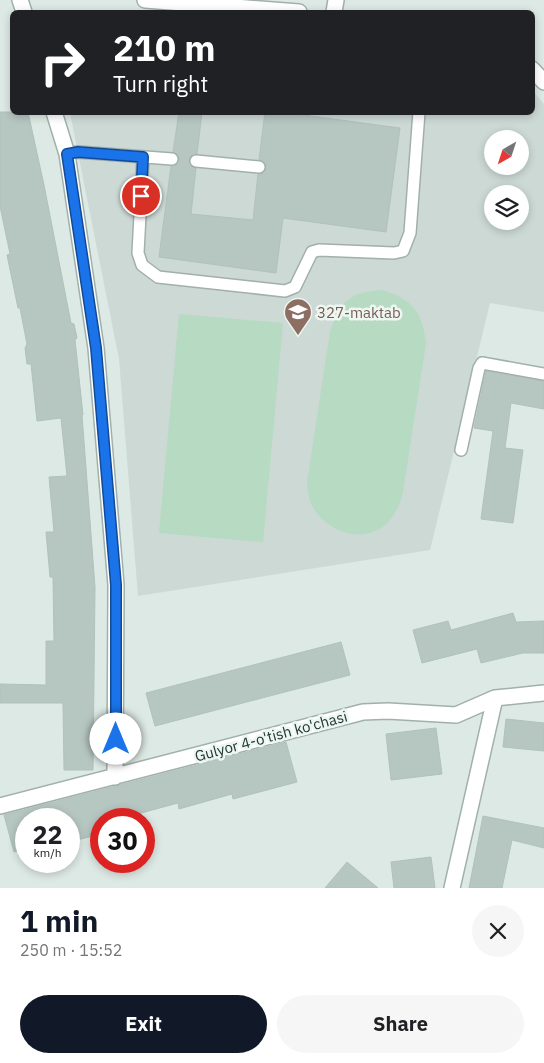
<!DOCTYPE html>
<meta charset="utf-8">
<style>
body{margin:0;font-family:"IBM Plex Sans",sans-serif;background:#f6f6f6;color:#202124;height:100vh;display:flex;flex-direction:column;font-size:19px;white-space:nowrap}
*{box-sizing:border-box;margin:0}
p{font-size:16px;color:#757577}
.icon{flex:none;width:28px;height:28px;fill:none;stroke:currentColor;stroke-width:2;stroke-linecap:round;stroke-linejoin:round}
.map{position:relative;height:888px;overflow:hidden}
.sheet{display:flex;flex-direction:column;background:#fff;flex:1}
.sheet>*{flex:none}
.guide{position:absolute;left:10px;top:10px;width:525px;height:105px;border-radius:8px;box-shadow:0 2px 8px #0003;background:#202124;color:#fff;overflow:hidden}
.needle{width:32px;rotate:219deg}
.buttons{position:absolute;left:484px;top:130px;display:grid;gap:10px}
.buttons a{display:grid;place-items:center;width:45px;height:45px;border-radius:50%;background:#fff;box-shadow:0 2px 8px #0003;font-size:25px}
.speed{position:absolute;left:15px;top:808px;display:flex;gap:10px;font-size:25px;font-weight:700;text-align:center}
.speed>*{display:grid;place-content:center;width:65px;height:65px;border-radius:50%;background:#fff;box-shadow:0 2px 8px #0003;line-height:1}
.speed small{font-size:12px;font-weight:400}
.speed .limit{border:8px solid #d22;background:#fff;color:#111}
.pin{position:absolute;display:grid;place-items:center;width:42px;height:42px;color:#fff;margin:-21px;border:2px solid #fff;border-radius:50%;box-shadow:0 1px 5px #0007}
.me{position:absolute;width:55px;margin:-28px;rotate:0deg;stroke-linejoin:round;filter:drop-shadow(0 0 4px #0008)}
.turn{display:flex;align-items:center;gap:18px;height:105px;padding:0 20px;font-size:22px}
.turn .icon{width:65px;height:65px;stroke-width:2.5}
.turn b{display:block;font-size:35px;line-height:42px}
.round{display:grid;place-items:center;flex:none;width:52px;height:52px;border-radius:26px;background:#f6f6f6}
.summary{display:flex;align-items:center;justify-content:space-between;height:85px;padding:0 20px}
h1{font-size:30px;font-weight:700;line-height:38px;color:#111827}
.button{display:flex;gap:10px;margin-top:auto;padding:10px 20px}
.button a{flex:1;height:58px;border-radius:30px;background:#111827;color:#fff;font-size:20px;font-weight:700;line-height:58px;text-align:center}
.button a+a{background:#f6f6f6;color:#202124}
.map>svg:first-child{display:block}
.built{fill:#ccd9d4;fill-rule:evenodd}
.green{fill:#b6dac2}
.building{fill:#b6c6c1;stroke:#b0c2bc}
.lines{fill:none;stroke-linecap:round;stroke-linejoin:round}
.service-casing{stroke:#a1b0ab;stroke-width:14}
.minor-casing{stroke:#a1b0ab;stroke-width:18}
.service{stroke:#fff;stroke-width:11}
.minor{stroke:#fff;stroke-width:15}
.route-casing{stroke:#114b97;stroke-width:12}
.route{stroke:#1a73e8;stroke-width:9}
.labels{text-anchor:middle;dominant-baseline:central;stroke-width:5;stroke-linejoin:round;paint-order:stroke}
.education-label{font-size:15px;fill:#785e54;stroke:#eef6f2;text-anchor:start}
.street-label{font-size:15px;fill:#203833;stroke:#eef6f2}
</style>
<div class="map">
<svg width="544" height="888" viewBox="0 0 544 888">
<rect width="100%" height="100%" fill="#dde9e4"/>
<path class="built" d="M533,91L544,104V312L490,303L430,550L138,596L119,359L70,113L532,112ZM492,139H520V166H492ZM492,194H520V221H492Z"/>
<path class="green" d="M382,290C413,300 422,311 426,343L403,492C400,504 396,514 387,523C363,547 321,530 310,501C308,495 308,488 307,482L330,332C339,302 350,292 382,290Z
M179,314L283,323L263,542L159,533Z"/>
<path class="building" d="M0,112H28L44,185L71,323L74,324L77,338L75,340L83,415H82L95,587L93,770H64L63,703H0V684L46,685V641H54L53,577H50L46,532H54L49,477L67,476L61,418L37,421L31,364H27L25,348L27,344L20,308H18L7,255L10,254L0,206Z
M179,112H202L197,154H192L189,160V165L196,168L191,214L253,220L258,174H263L266,168V163L259,160L265,112H297L296,114L400,128L386,232L283,218L276,273L159,257L171,166L176,165L179,160L178,155L173,152Z
M486,371L544,381V409L511,403L505,448L523,450L513,523L481,519L493,431L474,428Z
M513,613L516,622L544,621V653H523L481,663L477,649L422,663L413,630L448,621L451,630Z
M341,642L350,675L155,726L146,693Z
M506,719L544,723V751L503,747Z
M436,728L442,774L391,780L386,734Z
M286,742L297,782L233,799L232,794L179,809L178,803L119,819H101V834L69,842V819H26V848L14,852L4,815Z
M483,816L544,828V848L512,840L502,888H469Z
M431,857L435,888H394L391,862Z
M347,862L378,888H325Z"/>
<g class="lines">
<g class="service-casing">
<path id="service" d="M67,154L78,152L172,159
M143,157L138,253L142,265L158,277L285,291L295,287L312,252L319,250L394,253L403,251L410,233L419,112
M196,161L259,167
M461,450L479,368L482,363L544,374"/>
</g>
<g class="minor-casing">
<path id="minor" d="M20,0L24,12
M145,0L299,12
M334,12L336,0
M532,69L544,82
M54,112L67,154L96,348L116,585L115,777
M0,806L363,712L388,711L456,715L495,698L544,693
M452,888L495,698"/>
</g>
<use href="#service" class="service"/>
<use href="#minor" class="minor"/>
</g>
<g class="lines">
<g class="route-casing">
<path id="route" d="M116,739V585L96,348L67,154L78,152L143,157L141,196"/>
</g>
<use href="#route" class="route"/>
</g>
<defs>
<g id="school-pin" transform="scale(1.4375)"><path d="M0 17L-7.5 6A9.5 9.5 0 1 1 7.5 6Z" fill="#8d6e63" stroke="#eef6f2"/><path d="M0-5L7-2L0 1L-7-2ZM-4 1L0 2.5L4 1V4Q0 6-4 4Z" fill="#fff"/></g>
</defs>
<g fill-rule="evenodd">
<use href="#school-pin" x="298" y="312"/>
</g>
<g class="labels">
<g class="education-label">
<text x="317" y="312">327-maktab</text>
</g>
<g class="street-label">
<text transform="translate(271 736) rotate(-15)">Gulyor 4-o'tish ko'chasi</text>
</g>
</g>
</svg>
<div class="buttons">
<a><svg class="needle" viewBox="-14 -14 28 28"><path d="M0-13l5 13h-10z" fill="#e53935"/><path d="M0 13l5-13h-10z" fill="#757577"/></svg></a>
<a><svg class="icon" aria-label="layers" viewBox="0 0 24 24"><path d="M12 4l9 5-9 5-9-5zM3 14l9 5 9-5"/></svg></a>
</div>
<div class="speed"><div>22<small>km/h</small></div><div class="limit">30</div></div>
<div class="pin" style="left:141px;top:196px;background:#d93025"><svg class="icon" aria-label="arrive" viewBox="0 0 24 24"><path d="M6 21V4h12l-3 4 3 4H6"/></svg></div>
<svg class="me" style="left:116px;top:739px" viewBox="-20 -20 40 40"><circle r="19" fill="#fff"/><path d="M0-13L10 11 0 6-10 11z" fill="#1a73e8"/></svg>
<div class="guide">
<div class="turn"><svg class="icon" aria-label="right" viewBox="0 0 24 24"><path d="M7 20v-9h11M14 6l5 5-5 5"/></svg><div><b>210 m</b>Turn right</div></div>
</div>
</div>
<section class="sheet">
<div class="summary"><div><h1>1 min</h1><p>250 m · 15:52</p></div><a class="round"><svg class="icon" aria-label="close" viewBox="0 0 24 24"><path d="M6 6l12 12M18 6L6 18"/></svg></a></div>
<div class="button"><a>Exit</a><a>Share</a></div>
</section>
